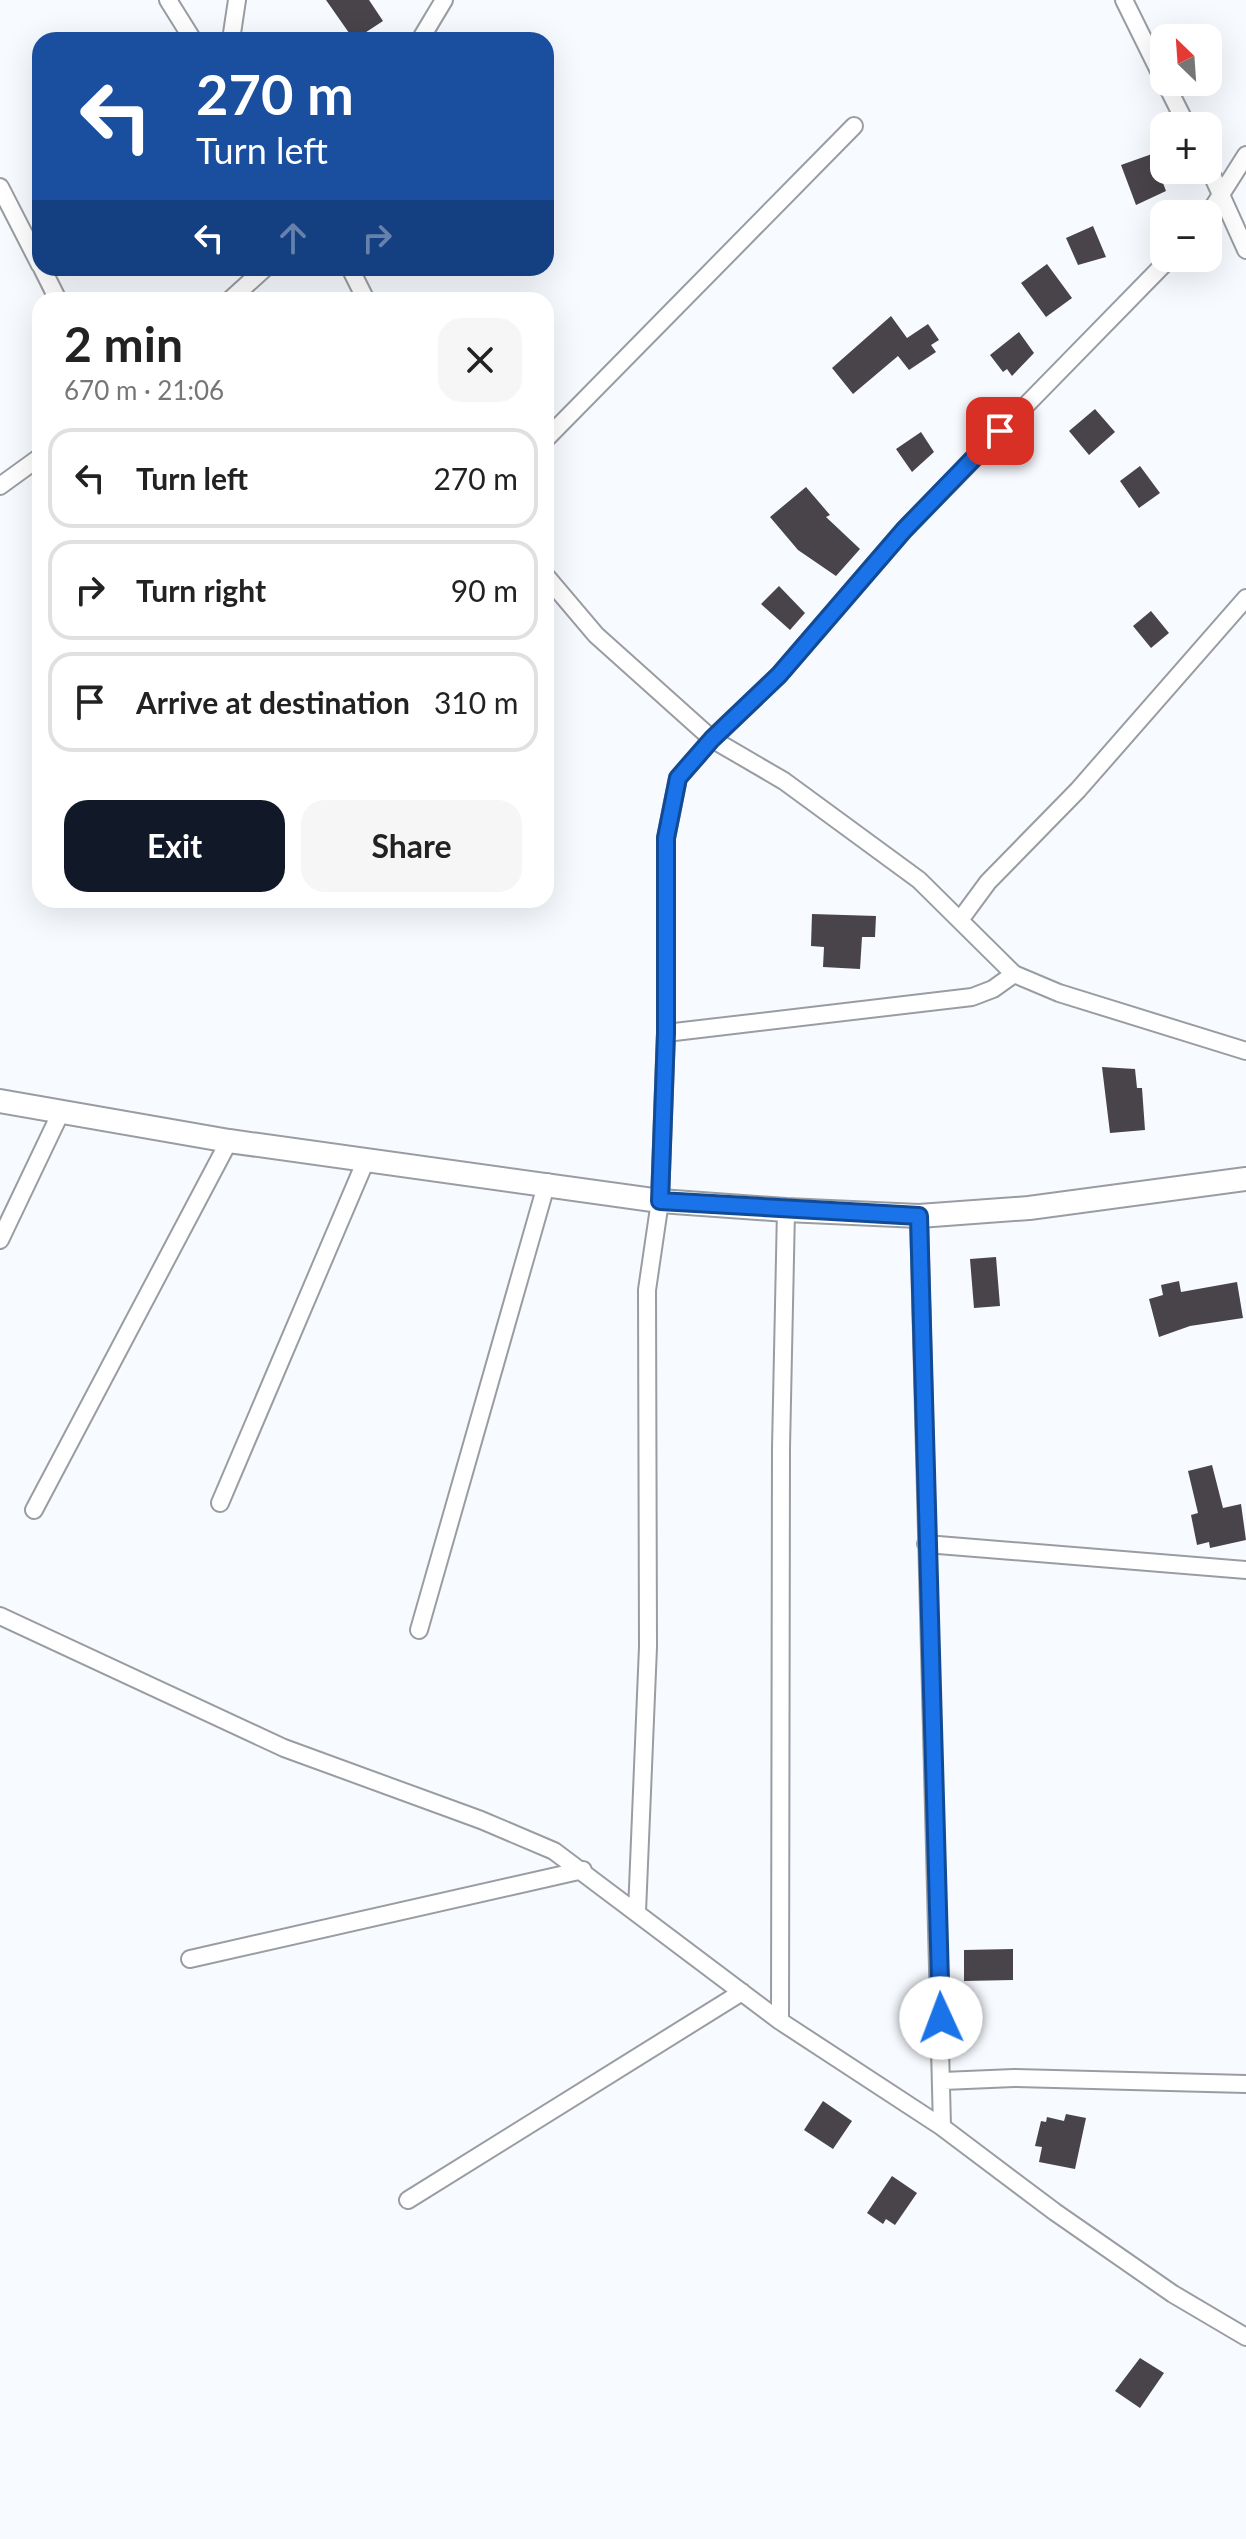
<!DOCTYPE html>
<meta charset="utf-8">
<style>
body{margin:0;font-family:Lato,sans-serif;background:#f6f6f6;color:#222;height:100vh;display:flex;flex-direction:column;font-size:30px;white-space:nowrap}
*{box-sizing:border-box;margin:0}
p{font-size:26px;color:#767676}
.icon{flex:none;width:44px;height:44px;fill:none;stroke:currentColor;stroke-width:2;stroke-linecap:round;stroke-linejoin:round}
.map{position:relative;flex:1;overflow:hidden}
.drawer{position:absolute;left:32px;top:292px;width:522px;height:616px;display:flex;flex-direction:column;background:#fff;border-radius:24px;box-shadow:0 8px 32px #0002}
.drawer>*{flex:none}
.hud{position:absolute;left:32px;top:32px;width:522px;height:244px;border-radius:24px;box-shadow:0 8px 32px #0002;background:#1a4fa0;color:#fff;overflow:hidden}
.needle{width:52px;rotate:335deg}
.controls{position:absolute;left:1150px;top:24px;display:grid;gap:16px}
.controls a{display:grid;place-items:center;width:72px;height:72px;border-radius:16px;background:#fff;box-shadow:0 8px 32px #0002;font-size:40px}
.pin{position:absolute;display:grid;place-items:center;width:68px;height:68px;color:#fff;margin:-34px;border-radius:16px;box-shadow:0 4px 12px #0006}
.me{position:absolute;width:88px;margin:-44px;rotate:358deg;stroke-linejoin:round;filter:drop-shadow(0 0 6px #0008)}
.turn{display:flex;align-items:center;gap:28px;height:168px;padding:0 32px;font-size:36px}
.turn .icon{width:104px;height:104px;stroke-width:2.5}
.turn b{display:block;font-size:56px;line-height:68px}
.lanes{display:flex;align-items:center;height:76px;padding:0 32px;background:#0003;justify-content:center;gap:40px;direction:ltr}
.lanes .off{opacity:.35}
.round{display:grid;place-items:center;flex:none;width:84px;height:84px;border-radius:24px;background:#f6f6f6}
.summary{display:flex;align-items:center;justify-content:space-between;height:136px;padding:0 32px}
h1{font-size:48px;font-weight:700;line-height:60px}
.cta{display:flex;gap:16px;margin-top:auto;padding:16px 32px}
.cta a{flex:1;height:92px;border-radius:24px;background:#111827;color:#fff;font-size:32px;font-weight:700;line-height:92px;text-align:center}
.cta a+a{background:#f6f6f6;color:#222}
ul{padding:0;list-style:none}
li{display:flex;align-items:center;gap:24px;height:100px;margin:0 16px 12px;padding:0 16px;border:4px solid #e0e0e0;border-radius:24px}
li div{flex:1}
li b{display:block;font-size:30px}
li em{font-style:normal}
.map>svg:first-child{display:block}
.building{fill:#484449}
.lines{fill:none;stroke-linecap:round;stroke-linejoin:round}
.street-casing{stroke:#999da2;stroke-width:20}
.secondary-casing{stroke:#999da2;stroke-width:26}
.street{stroke:#fff;stroke-width:16}
.secondary{stroke:#fff;stroke-width:22}
.route-casing{stroke:#114b97;stroke-width:20}
.route{stroke:#1a73e8;stroke-width:14}
</style>
<div class="map">
<svg width="1246" height="2539" viewBox="0 0 1246 2539">
<rect width="100%" height="100%" fill="#f7faff"/>
<path class="building" d="M326,0H369L383,21L354,40Z
M1152,154L1166,191L1136,205L1121,165Z
M1093,226L1106,257L1078,265L1066,238Z
M1047,264L1072,298L1046,317L1021,283Z
M891,316L907,338L928,324L939,340L931,345L936,352L909,370L898,356L853,394L832,368Z
M1019,332L1034,353L1012,376L1007,369L1003,372L990,355Z
M1095,409L1115,432L1089,455L1069,431Z
M921,432L934,452L912,472L896,449Z
M1140,466L1160,493L1139,508L1120,481Z
M806,487L830,515L826,517L860,549L836,576L798,550L770,517Z
M779,586L805,613L790,630L761,604Z
M1151,611L1169,633L1151,648L1133,626Z
M812,914L876,916L875,937H862L860,969L823,967L824,947L811,946Z
M1102,1067L1135,1069L1137,1088H1142L1145,1130L1110,1133Z
M996,1257L1000,1306L974,1308L970,1259Z
M1179,1281L1181,1292L1237,1282L1243,1318L1190,1326L1159,1337L1149,1299L1163,1295L1161,1285Z
M1212,1465L1223,1508L1241,1504L1246,1540L1210,1548L1209,1542L1197,1545L1191,1515L1198,1513L1188,1471Z
M1013,1949V1980L964,1981V1950Z
M823,2101L852,2121L833,2149L804,2130Z
M1066,2114L1086,2118L1075,2169L1039,2162L1042,2147L1035,2146L1041,2121L1046,2122L1047,2117L1064,2121Z
M892,2176L917,2193L895,2225L886,2219L883,2224L867,2213Z
M1140,2358L1164,2373L1140,2408L1115,2391Z"/>
<g class="lines">
<g class="street-casing">
<path id="street" d="M168,0L193,40
M1124,0L1164,81
M231,40L237,0
M420,40L444,0
M1165,82L1187,126
M1208,166L1246,250
M0,187L40,265
M1208,215L1246,155
M42,268L58,300
M350,268L366,300
M230,300L265,268
M546,439L854,126
M0,486L40,457
M546,576L596,635L712,739L784,781L919,880L1014,974L1059,993L1246,1051
M960,920L988,882L1078,790L1246,598
M666,1033L972,997L993,989L1014,974
M919,1216L942,2127
M0,1240L61,1112
M220,1503L366,1160
M34,1510L229,1141
M926,1544L1246,1570
M0,1616L284,1748L481,1820L554,1851L780,2021L942,2127L1055,2212L1173,2294L1246,2337
M419,1630L547,1182
M637,1912L648,1647L647,1290L660,1201L666,1033V838L678,778L712,739L779,675L904,530L1170,258
M190,1959L583,1870
M780,2021L781,1448L786,1210
M943,2081L1014,2078L1246,2084
M408,2200L742,1992"/>
</g>
<g class="secondary-casing">
<path id="secondary" d="M0,1101L229,1141L660,1201L786,1210L919,1216L1029,1208L1246,1179"/>
</g>
<use href="#street" class="street"/>
<use href="#secondary" class="secondary"/>
</g>
<g class="lines">
<g class="route-casing">
<path id="route" d="M941,2018L919,1216L660,1201L666,1033V838L678,778L712,739L779,675L904,530L1000,431"/>
</g>
<use href="#route" class="route"/>
</g>
</svg>
<div class="controls">
<a><svg class="needle" viewBox="-14 -14 28 28"><path d="M0-13l5 13h-10z" fill="#e53935"/><path d="M0 13l5-13h-10z" fill="#767676"/></svg></a>
<a>+</a>
<a>−</a>
</div>
<div class="pin" style="left:1000px;top:431px;background:#d93025"><svg class="icon" aria-label="arrive" viewBox="0 0 24 24"><path d="M6 21V4h12l-3 4 3 4H6"/></svg></div>
<svg class="me" style="left:941px;top:2018px" viewBox="-20 -20 40 40"><circle r="19" fill="#fff"/><path d="M0-13L10 11 0 6-10 11z" fill="#1a73e8"/></svg>
<div class="hud">
<div class="turn"><svg class="icon" aria-label="left" viewBox="0 0 24 24"><path d="M17 20v-9H6M10 6l-5 5 5 5"/></svg><div><b>270 m</b>Turn left</div></div>
<div class="lanes"><svg class="icon" aria-label="left" viewBox="0 0 24 24"><path d="M17 20v-9H6M10 6l-5 5 5 5"/></svg><svg class="icon off" aria-label="ahead" viewBox="0 0 24 24"><path d="M12 20V5M6 11l6-6 6 6"/></svg><svg class="icon off" aria-label="right" viewBox="0 0 24 24"><path d="M7 20v-9h11M14 6l5 5-5 5"/></svg></div>
</div>
<section class="drawer">
<div class="summary"><div><h1>2 min</h1><p>670 m · 21:06</p></div><a class="round"><svg class="icon" aria-label="close" viewBox="0 0 24 24"><path d="M6 6l12 12M18 6L6 18"/></svg></a></div>
<ul>
<li><svg class="icon" aria-label="left" viewBox="0 0 24 24"><path d="M17 20v-9H6M10 6l-5 5 5 5"/></svg><div><b>Turn left</b></div><em>270 m</em></li>
<li><svg class="icon" aria-label="right" viewBox="0 0 24 24"><path d="M7 20v-9h11M14 6l5 5-5 5"/></svg><div><b>Turn right</b></div><em>90 m</em></li>
<li><svg class="icon" aria-label="arrive" viewBox="0 0 24 24"><path d="M6 21V4h12l-3 4 3 4H6"/></svg><div><b>Arrive at destination</b></div><em>310 m</em></li>
</ul>
<div class="cta"><a>Exit</a><a>Share</a></div>
</section>
</div>
